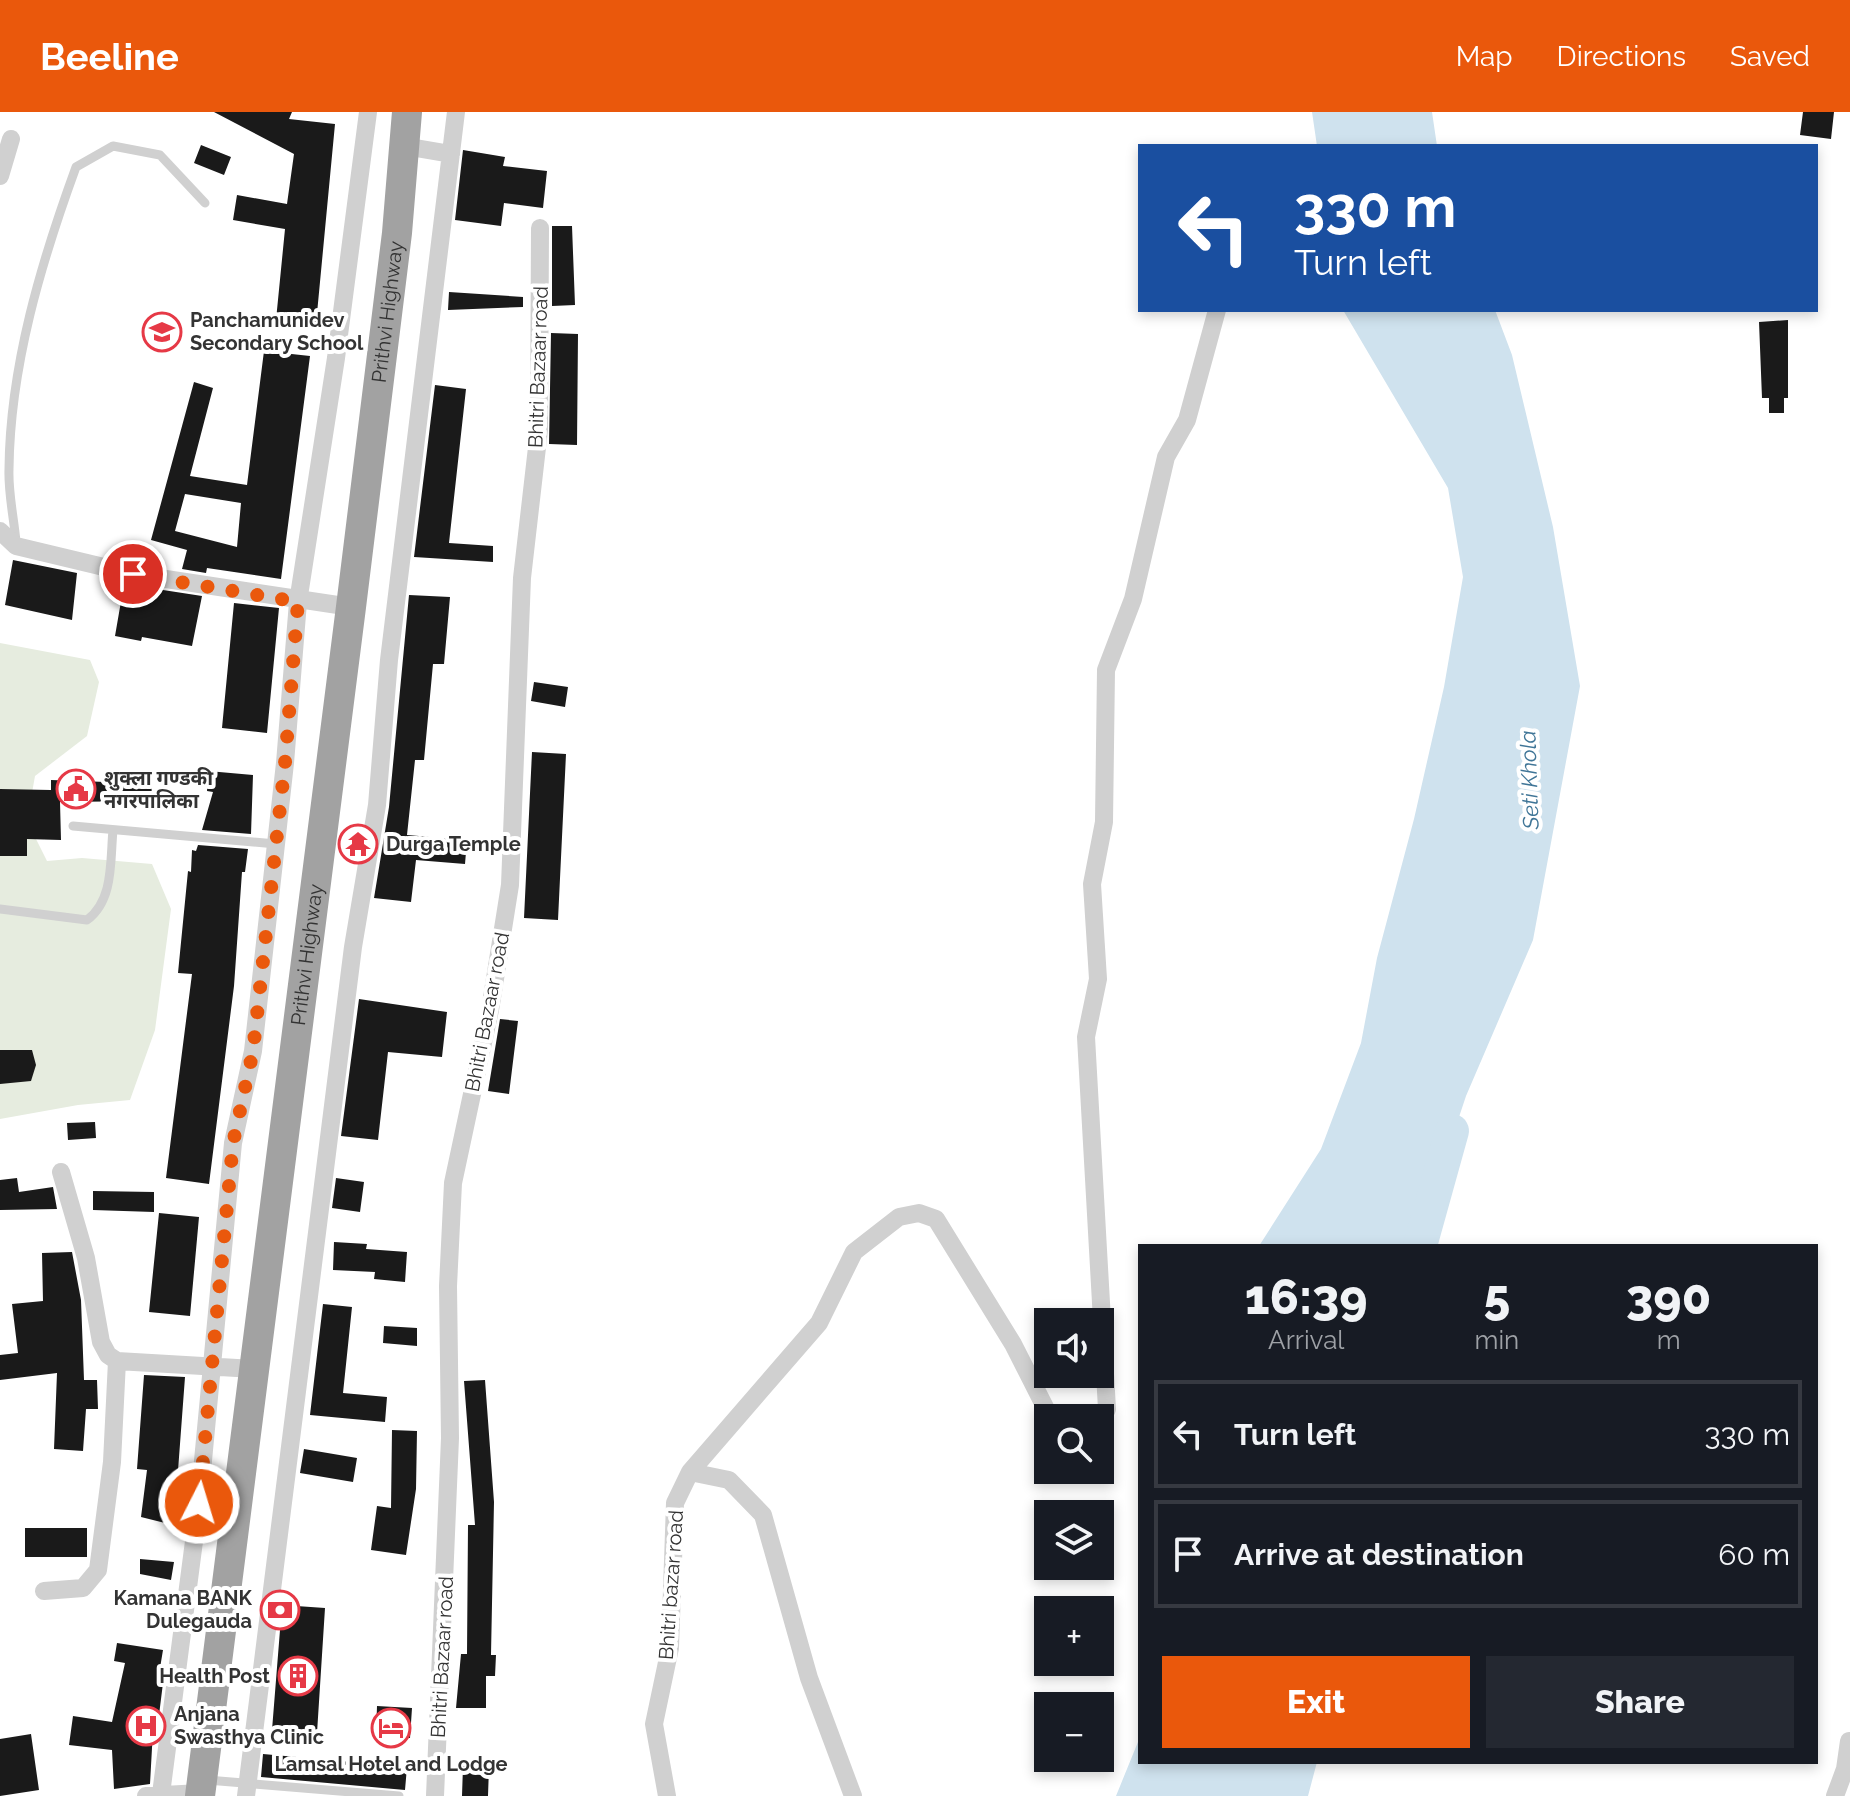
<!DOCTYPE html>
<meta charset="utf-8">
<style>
body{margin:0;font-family:Raleway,"Noto Sans Devanagari",sans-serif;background:#242831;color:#f1f3f6;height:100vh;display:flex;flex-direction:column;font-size:30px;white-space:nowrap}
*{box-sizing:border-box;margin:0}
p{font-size:26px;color:#9ea1a6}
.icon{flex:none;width:44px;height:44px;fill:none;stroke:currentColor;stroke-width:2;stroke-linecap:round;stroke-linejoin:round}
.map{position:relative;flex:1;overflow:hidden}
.details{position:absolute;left:1138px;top:1132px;width:680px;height:520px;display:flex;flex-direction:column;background:#171b24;border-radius:0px;box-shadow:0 4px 12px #0003}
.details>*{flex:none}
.banner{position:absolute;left:1138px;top:32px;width:680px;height:168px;border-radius:0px;box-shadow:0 4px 12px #0003;background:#1a4fa0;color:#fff;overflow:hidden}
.tools{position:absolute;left:1034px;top:1196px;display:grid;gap:16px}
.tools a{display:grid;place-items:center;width:80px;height:80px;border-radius:0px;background:#171b24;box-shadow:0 4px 12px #0003;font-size:40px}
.pin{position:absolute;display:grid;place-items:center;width:68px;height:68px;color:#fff;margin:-34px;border:4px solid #fff;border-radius:50%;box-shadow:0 2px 8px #0007}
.me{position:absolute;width:88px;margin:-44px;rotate:5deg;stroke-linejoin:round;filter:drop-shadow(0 0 6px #0008)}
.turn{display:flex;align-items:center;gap:28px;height:168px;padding:0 24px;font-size:36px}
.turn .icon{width:104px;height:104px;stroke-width:2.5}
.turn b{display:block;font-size:56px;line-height:68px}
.eta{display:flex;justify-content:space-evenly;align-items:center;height:136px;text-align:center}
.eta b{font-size:48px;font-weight:800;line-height:56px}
.button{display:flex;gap:16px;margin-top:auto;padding:16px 24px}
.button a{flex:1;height:92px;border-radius:0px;background:#ea580c;color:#fff;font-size:32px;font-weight:800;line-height:92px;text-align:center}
.button a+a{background:#242831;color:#f1f3f6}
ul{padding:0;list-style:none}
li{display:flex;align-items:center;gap:24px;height:108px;margin:0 16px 12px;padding:0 8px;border:4px solid #363941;border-radius:0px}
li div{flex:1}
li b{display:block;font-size:30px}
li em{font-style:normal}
header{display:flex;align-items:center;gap:48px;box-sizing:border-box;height:112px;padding:0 40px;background:#ea580c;color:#fff}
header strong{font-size:38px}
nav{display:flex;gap:44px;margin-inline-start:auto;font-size:28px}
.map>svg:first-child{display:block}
.green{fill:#e6ecdf}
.water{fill:#cfe2ee}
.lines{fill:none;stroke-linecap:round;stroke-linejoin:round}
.river{stroke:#cfe2ee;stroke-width:34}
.building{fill:#1a1a1a;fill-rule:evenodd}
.service{stroke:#d0d0d0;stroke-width:9}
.minor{stroke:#d0d0d0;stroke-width:18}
.trunk{stroke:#a2a2a2;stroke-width:30}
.route{stroke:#ea580c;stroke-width:14;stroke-dasharray:0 25.2}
.labels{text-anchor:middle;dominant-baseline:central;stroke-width:8;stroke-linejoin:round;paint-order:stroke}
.street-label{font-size:20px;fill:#333;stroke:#fff}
.poi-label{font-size:20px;font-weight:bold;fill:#333;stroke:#fff;text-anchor:start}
.water-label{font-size:22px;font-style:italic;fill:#3f7597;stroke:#fff}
</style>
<header>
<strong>Beeline</strong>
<nav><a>Map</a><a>Directions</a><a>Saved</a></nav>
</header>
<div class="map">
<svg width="1850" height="1684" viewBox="0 0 1850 1684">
<rect width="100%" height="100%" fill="#fff"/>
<path class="green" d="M0,531L90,548L99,570L87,624L35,664L27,709L47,749L82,746L152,752L171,797L155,918L130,988L78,993L0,1007Z"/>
<path class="water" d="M1312,0H1432L1437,34H1317Z
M1343,198H1495L1512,243L1553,415L1580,574L1533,828L1466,984L1438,1068L1434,1134H1259L1321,1037L1361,931L1377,846L1414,707L1444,575L1463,465L1448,376Z
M1140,1625V1650H1317L1308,1684H1116Z"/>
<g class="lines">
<path class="river" d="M1420,1134L1452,1019"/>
</g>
<path class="building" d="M214,0H292L289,7L335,12L316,212L276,208L285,117L233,108L237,83L287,92L294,42Z
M1803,0H1834L1831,27L1800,23Z
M201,33L231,45L224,63L194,51Z
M463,38L505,45L503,54L547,59L543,96L504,91L501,114L455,108Z
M552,114H572L575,193L552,194Z
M449,180L523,185V195L448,198Z
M1788,208V286H1784V301H1769V286H1762L1759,210Z
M551,221L578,222L577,333L549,332Z
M264,239L310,244L281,467L207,456L206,461L182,457L187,438L151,428L194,270L213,276L190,364L247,373ZM185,382L241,391L237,435L175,419Z
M435,273L466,277L449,431L493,434V450L414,445Z
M13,448L77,461L72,508L5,493Z
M124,472L202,484L192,534L142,525L141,529L115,524Z
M409,483L450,485L444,552H433L424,648H415L407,723L467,728L465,752L416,748L411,790L374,786L389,695Z
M234,491L279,496L267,621L222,616Z
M534,570L568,575L565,595L531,589Z
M532,640L566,642L558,808L524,806Z
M208,659L253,663L251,722L202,718L213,680L207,679Z
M134,660H151L152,689L60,690L61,728L27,727V744H0V677L51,678V668L134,671Z
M349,722L360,723L357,741H351Z
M198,733L248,737L245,760H242L234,874L209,1072L166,1066L192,862L178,861L188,759L191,760L192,738L196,739Z
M359,887L447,900L442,945L388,940L378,1028L341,1024Z
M500,907L518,909L509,982L488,979Z
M0,938H32L36,953L31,969L0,972Z
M95,1010L96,1026L68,1028L67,1011Z
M17,1066L19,1080L53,1075L57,1097L0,1098V1068Z
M336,1066L364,1070L360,1100L332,1096Z
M93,1079L154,1080V1100L93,1098Z
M159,1101L199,1105L190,1204L149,1200Z
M334,1130L367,1132L366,1137L407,1140L405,1170L374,1167L375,1160L333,1158Z
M72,1140L81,1188L84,1268H97L98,1297H86L83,1339L54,1337L57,1261L0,1268V1243L18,1241L12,1192L43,1189L42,1141Z
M323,1192L352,1195L343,1281L387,1285L385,1310L310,1303Z
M384,1214L417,1216V1234L383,1231Z
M144,1263L185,1265L177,1372H187L181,1415L141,1405L147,1358L137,1357Z
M485,1268L494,1390L491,1543H496L495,1564H486V1596H456L461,1542H467L468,1413H475L464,1269Z
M392,1318L417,1319L416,1377L406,1443L371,1438L377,1394L391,1396Z
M304,1337L357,1346L353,1370L300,1361Z
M25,1416H87V1445H25Z
M140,1447L174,1450L171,1468L140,1462Z
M282,1493L325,1496L317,1621L272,1618Z
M117,1531L163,1538L159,1562L164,1563L157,1619L153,1618L150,1672L114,1677L112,1638L69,1633L73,1604L112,1610L125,1551L114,1549Z
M377,1594L412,1596L410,1626L376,1624Z
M31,1622L39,1678L0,1684V1627Z
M263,1642L407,1655L405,1678L261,1665Z
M463,1654L489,1655L488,1684H462Z"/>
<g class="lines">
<path class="service" d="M16,430C14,406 8,381 9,357C10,254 41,151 76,55L113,34L160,43L205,91
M73,714L276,732
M0,797L87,808C114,788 110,749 113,718
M207,1668L399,1684"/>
<path class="minor" d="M404,34L451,42
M0,64L11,27
M0,419L16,434L133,462L351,495
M61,1060L86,1146L101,1230L108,1243L117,1249L254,1257
M1100,1312L1107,1297L1086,925L1098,867L1092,772L1104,710L1106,558L1133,487L1166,345L1187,308L1217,198
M44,1479L83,1476L98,1458L112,1350L117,1249
M161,1682L199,1391L233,1031L253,939L285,651L298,490L336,246L368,0
M146,1684L200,1681
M246,1684L353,835L377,693L389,548L456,0
M435,1684L450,1326L448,1174L453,1071L490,898L510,773L522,466L539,318L540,116
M667,1684L654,1612L670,1536L675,1391L690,1360
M853,1684L809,1566L763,1403L729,1368L690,1360L819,1211L854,1140L899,1105L919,1101L936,1107L1013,1232L1048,1301L1054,1306
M1835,1684L1845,1657L1849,1629"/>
<path class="trunk" id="s1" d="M200,1684L351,495L397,121L407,0"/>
</g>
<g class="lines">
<path class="route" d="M133,462L298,490L285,651L253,939L233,1031L199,1391"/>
</g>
<defs>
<g id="school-ring" transform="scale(2)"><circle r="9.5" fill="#fff" stroke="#e63946" stroke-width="1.5"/><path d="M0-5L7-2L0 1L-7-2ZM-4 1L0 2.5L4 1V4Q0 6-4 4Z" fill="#e63946"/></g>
<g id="civic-ring" transform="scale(2)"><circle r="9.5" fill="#fff" stroke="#e63946" stroke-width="1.5"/><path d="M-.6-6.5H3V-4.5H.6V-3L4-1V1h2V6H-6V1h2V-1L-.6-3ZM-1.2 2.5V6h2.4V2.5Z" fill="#e63946"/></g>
<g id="temple-ring" transform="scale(2)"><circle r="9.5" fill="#fff" stroke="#e63946" stroke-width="1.5"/><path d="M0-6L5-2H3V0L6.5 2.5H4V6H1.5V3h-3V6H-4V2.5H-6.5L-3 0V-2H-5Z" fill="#e63946"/></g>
<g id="bank-ring" transform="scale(2)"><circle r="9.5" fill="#fff" stroke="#e63946" stroke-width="1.5"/><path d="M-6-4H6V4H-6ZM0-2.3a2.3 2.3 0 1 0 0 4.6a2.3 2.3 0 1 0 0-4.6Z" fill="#e63946"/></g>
<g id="building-ring" transform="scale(2)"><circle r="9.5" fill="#fff" stroke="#e63946" stroke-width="1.5"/><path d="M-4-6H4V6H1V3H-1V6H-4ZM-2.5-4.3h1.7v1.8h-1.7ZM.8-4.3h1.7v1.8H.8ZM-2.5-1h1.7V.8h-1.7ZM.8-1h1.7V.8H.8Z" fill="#e63946"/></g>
<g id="hospital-ring" transform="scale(2)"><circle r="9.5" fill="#fff" stroke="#e63946" stroke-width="1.5"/><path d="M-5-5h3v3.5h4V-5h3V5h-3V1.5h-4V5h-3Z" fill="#e63946"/></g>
<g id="hotel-ring" transform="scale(2)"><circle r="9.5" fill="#fff" stroke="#e63946" stroke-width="1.5"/><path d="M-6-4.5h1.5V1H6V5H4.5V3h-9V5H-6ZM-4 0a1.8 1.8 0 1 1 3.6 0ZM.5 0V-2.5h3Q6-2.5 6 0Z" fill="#e63946"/></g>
</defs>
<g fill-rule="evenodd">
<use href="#school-ring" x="162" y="220"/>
<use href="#civic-ring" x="76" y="677"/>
<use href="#temple-ring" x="358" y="732"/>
<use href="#bank-ring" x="280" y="1498"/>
<use href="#building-ring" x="298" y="1564"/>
<use href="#hospital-ring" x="146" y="1614"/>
<use href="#hotel-ring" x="391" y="1616"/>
</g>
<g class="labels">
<g class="street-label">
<text stroke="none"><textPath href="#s1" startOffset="1496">Prithvi Highway</textPath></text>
<text transform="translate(538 255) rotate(-88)">Bhitri Bazaar road</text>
<text stroke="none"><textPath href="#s1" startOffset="848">Prithvi Highway</textPath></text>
<text transform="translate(487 900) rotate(-79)">Bhitri Bazaar road</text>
<text transform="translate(671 1473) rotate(-86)">Bhitri bazar road</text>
<text transform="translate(442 1545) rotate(-87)">Bhitri Bazaar road</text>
</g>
<g class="poi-label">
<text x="190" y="208">Panchamunidev<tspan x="190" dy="23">Secondary School</tspan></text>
<text x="104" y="666">शुक्ला गण्डकी<tspan x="104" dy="23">नगरपालिका</tspan></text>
<text x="386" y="732">Durga Temple</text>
<text x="252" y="1486" text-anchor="end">Kamana BANK<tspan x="252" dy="23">Dulegauda</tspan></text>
<text x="270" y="1564" text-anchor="end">Health Post</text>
<text x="174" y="1602">Anjana<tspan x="174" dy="23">Swasthya Clinic</tspan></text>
<text x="391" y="1652" text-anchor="middle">Lamsal Hotel and Lodge</text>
</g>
<g class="water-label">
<text transform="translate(1529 668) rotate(-92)">Seti Khola</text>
</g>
</g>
</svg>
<div class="tools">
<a><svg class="icon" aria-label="sound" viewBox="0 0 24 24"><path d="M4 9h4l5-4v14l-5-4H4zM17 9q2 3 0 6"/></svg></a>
<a><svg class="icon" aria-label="search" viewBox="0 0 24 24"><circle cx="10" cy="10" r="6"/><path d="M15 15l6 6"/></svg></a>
<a><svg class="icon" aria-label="layers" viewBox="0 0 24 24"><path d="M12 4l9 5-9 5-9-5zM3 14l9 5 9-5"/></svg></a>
<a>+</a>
<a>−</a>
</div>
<div class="pin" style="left:133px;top:462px;background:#d93025"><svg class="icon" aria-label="arrive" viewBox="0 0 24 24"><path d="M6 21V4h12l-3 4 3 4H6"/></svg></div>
<svg class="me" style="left:199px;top:1391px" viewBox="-20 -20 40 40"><circle r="17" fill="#ea580c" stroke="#fff" stroke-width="3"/><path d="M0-11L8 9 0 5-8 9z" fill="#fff"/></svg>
<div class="banner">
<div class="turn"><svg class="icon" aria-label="left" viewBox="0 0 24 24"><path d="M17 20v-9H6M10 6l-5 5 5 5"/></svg><div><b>330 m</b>Turn left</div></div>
</div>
<section class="details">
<div class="eta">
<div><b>16:39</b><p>Arrival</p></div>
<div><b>5</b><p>min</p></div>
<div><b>390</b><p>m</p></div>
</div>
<ul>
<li><svg class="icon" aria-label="left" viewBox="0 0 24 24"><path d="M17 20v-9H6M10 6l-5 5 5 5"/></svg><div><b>Turn left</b></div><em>330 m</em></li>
<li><svg class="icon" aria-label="arrive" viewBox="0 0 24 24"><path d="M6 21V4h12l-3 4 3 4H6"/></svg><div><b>Arrive at destination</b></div><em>60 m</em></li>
</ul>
<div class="button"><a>Exit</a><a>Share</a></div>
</section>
</div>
